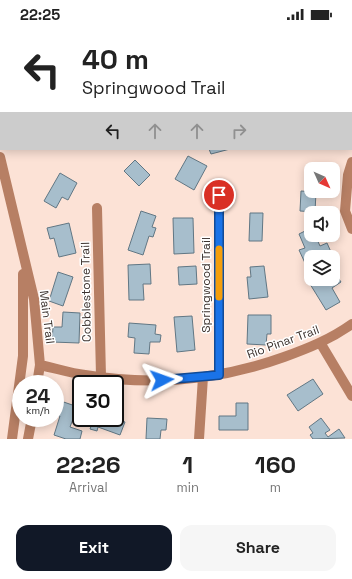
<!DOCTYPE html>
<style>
body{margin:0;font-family:"Space Grotesk",sans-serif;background:#f6f6f6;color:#222;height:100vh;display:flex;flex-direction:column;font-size:15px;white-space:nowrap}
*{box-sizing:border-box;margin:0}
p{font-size:13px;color:#767676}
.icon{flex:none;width:22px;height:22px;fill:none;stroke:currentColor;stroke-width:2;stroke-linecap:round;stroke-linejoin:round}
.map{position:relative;height:411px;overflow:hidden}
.details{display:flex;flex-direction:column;background:#fff;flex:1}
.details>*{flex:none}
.top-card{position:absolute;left:0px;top:0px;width:352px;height:122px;box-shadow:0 2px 10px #0003;background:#fff;color:#222;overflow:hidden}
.needle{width:26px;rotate:135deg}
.tools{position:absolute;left:304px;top:134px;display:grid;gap:8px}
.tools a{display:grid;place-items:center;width:36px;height:36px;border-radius:8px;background:#fff;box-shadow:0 2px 10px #0003;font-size:20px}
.speed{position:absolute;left:12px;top:347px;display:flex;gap:8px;font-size:20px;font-weight:700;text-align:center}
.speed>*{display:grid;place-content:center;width:52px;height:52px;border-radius:50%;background:#fff;box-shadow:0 2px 10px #0003;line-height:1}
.speed small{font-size:10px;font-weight:400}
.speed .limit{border:2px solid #111;border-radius:6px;background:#fff;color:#111}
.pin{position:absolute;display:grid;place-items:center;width:34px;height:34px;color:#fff;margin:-17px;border:2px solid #fff;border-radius:50%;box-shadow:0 1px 4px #0007}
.me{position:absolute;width:44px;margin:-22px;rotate:86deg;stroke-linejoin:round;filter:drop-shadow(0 0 3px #0008)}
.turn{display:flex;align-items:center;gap:14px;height:84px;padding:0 16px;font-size:18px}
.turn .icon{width:52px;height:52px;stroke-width:2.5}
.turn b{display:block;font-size:28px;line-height:34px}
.lanes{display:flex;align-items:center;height:38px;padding:0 16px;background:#0003;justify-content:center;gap:20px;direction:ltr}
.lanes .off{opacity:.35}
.eta{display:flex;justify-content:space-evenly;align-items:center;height:68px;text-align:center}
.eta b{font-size:24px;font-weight:600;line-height:28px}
.action{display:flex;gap:8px;margin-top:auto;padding:8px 16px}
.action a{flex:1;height:46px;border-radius:12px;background:#111827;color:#fff;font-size:16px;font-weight:600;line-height:46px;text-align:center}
.action a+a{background:#f6f6f6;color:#222}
.status{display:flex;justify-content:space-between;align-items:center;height:28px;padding:0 20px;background:#fff;direction:ltr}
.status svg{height:11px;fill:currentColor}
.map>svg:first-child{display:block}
.green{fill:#fdb18d}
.building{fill:#a7becc;stroke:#617784}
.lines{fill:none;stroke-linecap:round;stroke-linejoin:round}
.minor{stroke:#b77f64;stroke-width:10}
.route-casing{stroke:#114b97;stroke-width:10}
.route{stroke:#1a73e8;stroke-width:7}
.slow{stroke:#f59e0b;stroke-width:7}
.labels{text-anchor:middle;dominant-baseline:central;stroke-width:3;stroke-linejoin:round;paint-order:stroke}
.street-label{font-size:12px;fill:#3c322e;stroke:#fff}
</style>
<div class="status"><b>22:25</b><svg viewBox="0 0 49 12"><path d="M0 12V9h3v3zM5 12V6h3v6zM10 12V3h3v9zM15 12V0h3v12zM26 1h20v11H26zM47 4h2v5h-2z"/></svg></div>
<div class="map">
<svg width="352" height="411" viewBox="0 0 352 411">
<rect width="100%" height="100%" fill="#fce2d6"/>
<path class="green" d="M0,0H352V52L351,1H1L0,93Z"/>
<path class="building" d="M209,121H230L211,126Z
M188,128L207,138L194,162L175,151Z
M135,132L150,147L139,158L124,143Z
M60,145L77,155L68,172L62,169L56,180L44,173Z
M301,163L316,164L315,184L300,183Z
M141,183L156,188L152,199L156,200L153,209L149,208L143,227L128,222Z
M250,185H263L262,213H249Z
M173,190H193L194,225L174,226Z
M69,195L76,225L59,229L54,210L50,211L47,200Z
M311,200V207H315L320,218L327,215L331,224L319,229H311V233L305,235L299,222L305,220L299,206Z
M150,236L151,256H143L144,272H129L128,237Z
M196,238L197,256L179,257L178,239Z
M264,238L268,269L249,271L247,249H251L250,239Z
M333,242L341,254L332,260L340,274L326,282L310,256L319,251H333Z
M58,244L73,249L63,278L49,273Z
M63,284L80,285L79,315L52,314L53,299H62Z
M248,287H271V306H267L266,317L247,316Z
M192,288L195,322L177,324L174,289Z
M129,295L156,297L155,306L161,307L160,314H150L149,326L134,325L135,310L128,309Z
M313,351L323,366L298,383L287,367Z
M55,371L81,380L79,393L73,391L70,399L82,403L80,411H66L54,407L60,388L55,387Z
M236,375H248V402H219V388H236Z
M94,390H115L125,394L120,407L98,399L97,403L90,401Z
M147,390L167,391L166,402H161L160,411H146Z
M321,390L330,402L325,405L328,409L339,401L345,410L313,411L310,407L313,405L309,399Z"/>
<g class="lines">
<path class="minor" d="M0,129L34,271L40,337L37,356
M352,134L348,147L345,183L352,201
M219,167V347
M97,180L101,348
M321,316L352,368
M40,337C55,340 70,345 85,347C152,358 220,352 284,329C309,320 331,311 352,296
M12,411L23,328V246
M28,411L32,390
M199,411L203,349"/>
</g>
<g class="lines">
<g class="route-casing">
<path id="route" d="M162,352L219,347V167"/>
</g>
<use href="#route" class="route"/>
<path class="slow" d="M219,221V269"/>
</g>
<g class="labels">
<g class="street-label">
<text transform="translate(206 257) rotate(-90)">Springwood Trail</text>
<text transform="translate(86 264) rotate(-91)">Cobblestone Trail</text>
<text transform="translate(47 289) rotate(83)">Main Trail</text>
<text transform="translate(283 314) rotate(-20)">Rio Pinar Trail</text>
</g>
</g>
</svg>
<div class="tools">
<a><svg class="needle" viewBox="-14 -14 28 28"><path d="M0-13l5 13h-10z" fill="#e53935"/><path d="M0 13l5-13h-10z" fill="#767676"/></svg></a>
<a><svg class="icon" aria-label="sound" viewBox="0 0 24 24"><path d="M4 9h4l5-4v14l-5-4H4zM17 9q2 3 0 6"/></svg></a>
<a><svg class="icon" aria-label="layers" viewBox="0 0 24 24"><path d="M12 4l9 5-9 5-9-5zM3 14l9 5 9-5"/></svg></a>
</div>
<div class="speed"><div>24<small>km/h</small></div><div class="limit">30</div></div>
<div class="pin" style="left:219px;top:167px;background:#d93025"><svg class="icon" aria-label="arrive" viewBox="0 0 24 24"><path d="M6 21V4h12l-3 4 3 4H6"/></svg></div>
<svg class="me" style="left:162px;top:352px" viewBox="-20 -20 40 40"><path d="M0-17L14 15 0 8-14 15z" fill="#1a73e8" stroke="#fff" stroke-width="4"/></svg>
<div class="top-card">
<div class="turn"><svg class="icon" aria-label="left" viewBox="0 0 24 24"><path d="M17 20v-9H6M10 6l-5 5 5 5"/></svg><div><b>40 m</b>Springwood Trail</div></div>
<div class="lanes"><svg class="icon" aria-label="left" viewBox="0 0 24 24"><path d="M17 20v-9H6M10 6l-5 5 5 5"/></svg><svg class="icon off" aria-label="ahead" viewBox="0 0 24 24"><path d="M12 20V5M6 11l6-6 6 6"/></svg><svg class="icon off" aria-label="ahead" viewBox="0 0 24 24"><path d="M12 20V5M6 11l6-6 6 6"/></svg><svg class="icon off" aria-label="right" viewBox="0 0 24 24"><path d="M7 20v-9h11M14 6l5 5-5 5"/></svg></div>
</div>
</div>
<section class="details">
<div class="eta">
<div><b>22:26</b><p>Arrival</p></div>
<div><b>1</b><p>min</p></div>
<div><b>160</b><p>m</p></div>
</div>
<div class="action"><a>Exit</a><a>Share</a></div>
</section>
